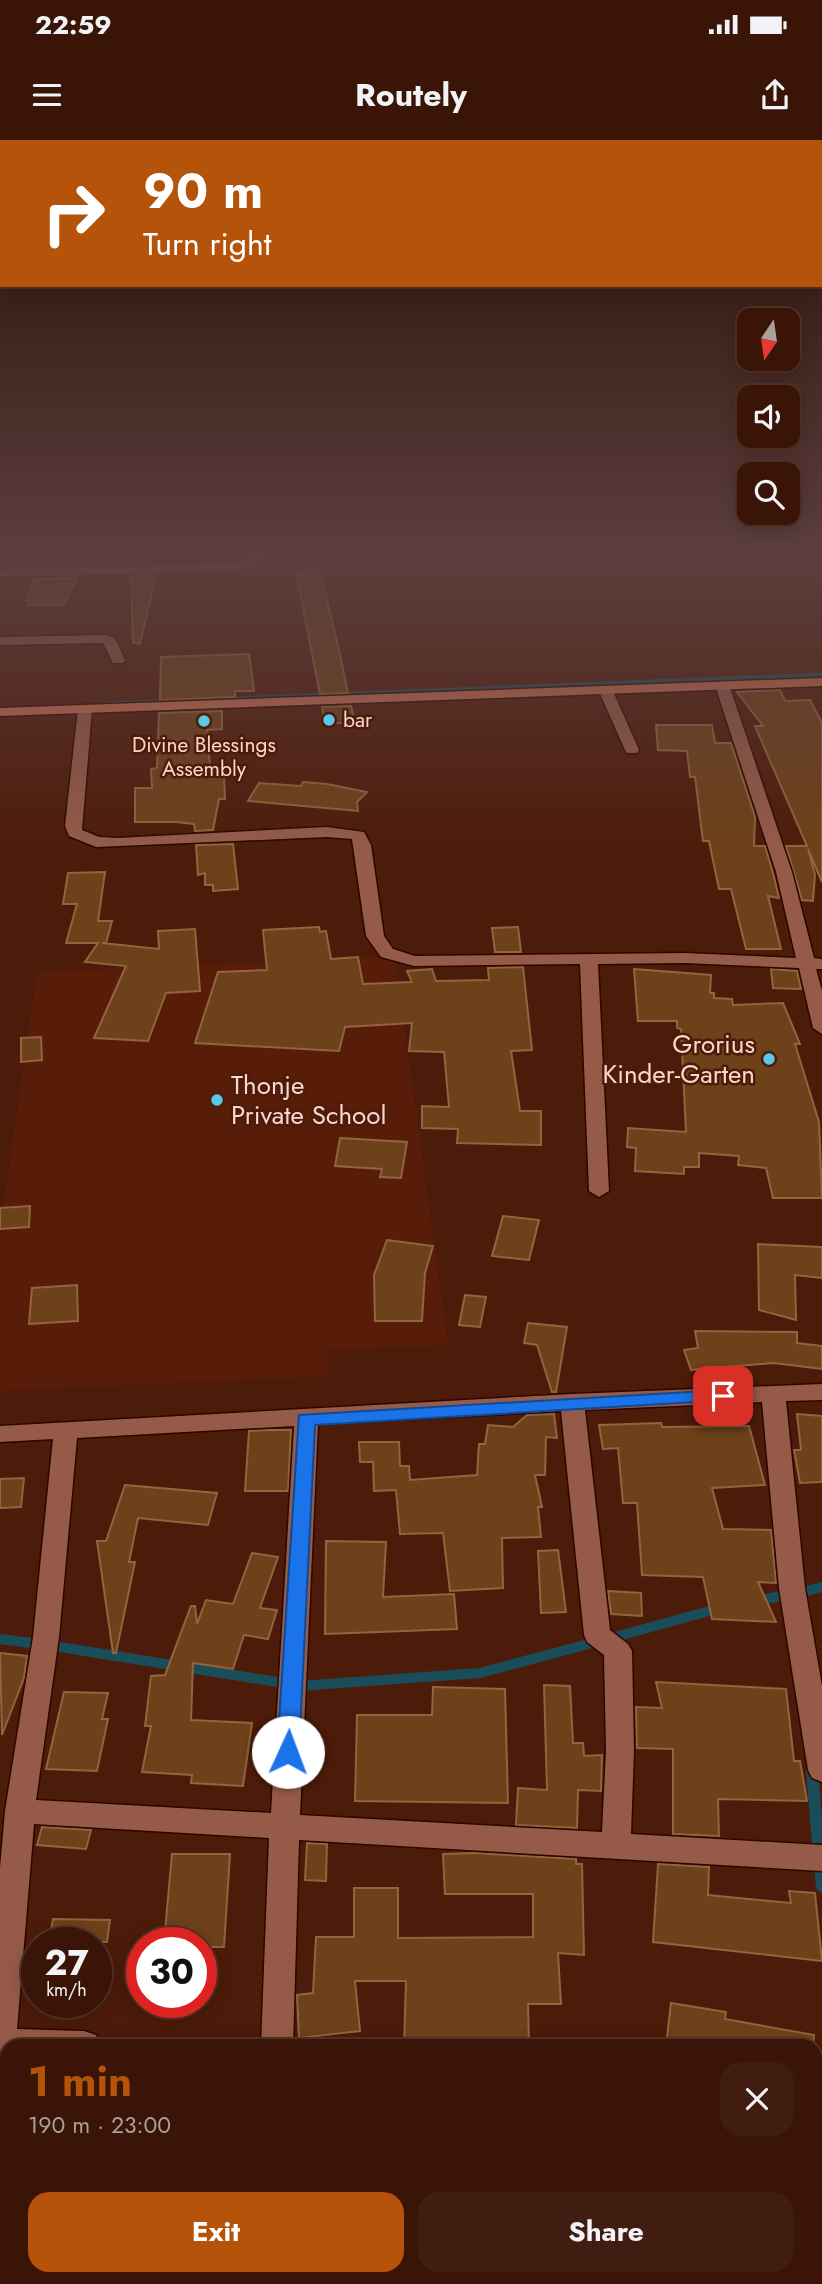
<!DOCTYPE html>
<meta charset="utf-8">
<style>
body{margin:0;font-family:Jost,sans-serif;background:#411d11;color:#f1f3f6;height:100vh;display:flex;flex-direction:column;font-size:26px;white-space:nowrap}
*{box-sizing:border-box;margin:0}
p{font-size:23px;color:#ab9e9b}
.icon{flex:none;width:38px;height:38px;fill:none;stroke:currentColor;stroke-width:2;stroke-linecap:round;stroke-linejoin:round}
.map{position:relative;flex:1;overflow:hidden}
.panel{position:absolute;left:0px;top:1899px;width:822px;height:247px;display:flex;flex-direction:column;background:#3a1407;border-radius:21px 21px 0 0;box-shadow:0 4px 18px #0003,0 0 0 2px #543328}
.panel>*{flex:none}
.top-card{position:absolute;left:0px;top:0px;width:822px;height:147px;box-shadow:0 4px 18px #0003,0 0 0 2px #543328;background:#b45309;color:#fff;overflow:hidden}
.needle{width:46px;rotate:193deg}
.fabs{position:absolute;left:737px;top:168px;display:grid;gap:14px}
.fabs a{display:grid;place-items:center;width:63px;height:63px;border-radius:14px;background:#3a1407;box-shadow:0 4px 18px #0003,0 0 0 2px #543328;font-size:35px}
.speed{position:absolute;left:21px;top:1787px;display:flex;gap:14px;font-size:35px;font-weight:700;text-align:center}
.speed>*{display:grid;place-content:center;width:91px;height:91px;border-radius:50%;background:#3a1407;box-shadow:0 4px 18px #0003,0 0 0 2px #543328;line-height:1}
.speed small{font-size:18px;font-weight:400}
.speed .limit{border:10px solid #d22;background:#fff;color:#111}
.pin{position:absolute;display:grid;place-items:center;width:60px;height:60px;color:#fff;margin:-30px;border-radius:14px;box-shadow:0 4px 10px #0006}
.me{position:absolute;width:77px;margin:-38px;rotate:2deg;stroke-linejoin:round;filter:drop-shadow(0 0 5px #0008)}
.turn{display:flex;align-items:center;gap:24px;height:147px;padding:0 28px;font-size:32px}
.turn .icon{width:91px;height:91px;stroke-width:2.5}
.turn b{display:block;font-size:49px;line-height:60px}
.round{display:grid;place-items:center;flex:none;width:74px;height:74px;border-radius:21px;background:#411d11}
.head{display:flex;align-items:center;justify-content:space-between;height:119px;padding:0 28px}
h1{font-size:42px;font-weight:700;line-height:52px;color:#b45309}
.action{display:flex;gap:14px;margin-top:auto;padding:14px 28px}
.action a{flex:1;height:80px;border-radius:21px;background:#b45309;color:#fff;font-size:28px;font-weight:700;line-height:80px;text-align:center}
.action a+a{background:#411d11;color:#f1f3f6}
.status{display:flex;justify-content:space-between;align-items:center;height:49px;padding:0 35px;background:#3a1407;direction:ltr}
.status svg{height:19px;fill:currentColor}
header{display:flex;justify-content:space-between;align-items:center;height:91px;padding:0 28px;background:#3a1407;font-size:32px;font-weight:700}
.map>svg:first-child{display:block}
.built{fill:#571d08}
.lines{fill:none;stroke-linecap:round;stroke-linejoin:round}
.stream-far2{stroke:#1a4d5a;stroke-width:5}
.stream-far1{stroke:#1a4d5a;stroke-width:10}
.stream{stroke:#1a4d5a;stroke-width:12}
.building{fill:#6d4119;stroke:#93643d;stroke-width:2}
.minor-casing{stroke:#2c0700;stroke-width:3}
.major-casing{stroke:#2c0700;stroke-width:3}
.minor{fill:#955b48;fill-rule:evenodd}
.major{fill:#ca7153;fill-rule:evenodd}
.route{fill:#1a73e8;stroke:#114b97;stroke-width:2}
.poi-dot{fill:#5ac8e6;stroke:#4d1b09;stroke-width:2.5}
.labels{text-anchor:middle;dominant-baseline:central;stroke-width:5;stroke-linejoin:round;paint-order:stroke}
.far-poi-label{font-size:21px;fill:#f9d7cc;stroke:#4d1b09;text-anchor:start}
.poi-label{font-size:26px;fill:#f9d7cc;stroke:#4d1b09;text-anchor:end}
</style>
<div class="status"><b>22:59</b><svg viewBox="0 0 49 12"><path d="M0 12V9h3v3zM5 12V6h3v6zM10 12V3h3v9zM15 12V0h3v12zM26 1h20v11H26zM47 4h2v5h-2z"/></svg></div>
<header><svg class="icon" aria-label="menu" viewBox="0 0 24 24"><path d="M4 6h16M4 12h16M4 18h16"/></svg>Routely<svg class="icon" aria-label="share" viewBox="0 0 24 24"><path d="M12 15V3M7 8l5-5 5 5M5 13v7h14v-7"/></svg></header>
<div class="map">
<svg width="822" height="2144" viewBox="0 0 822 2144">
<rect width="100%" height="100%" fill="#4d1b09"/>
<path class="built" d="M395,817L448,1205L328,1210L329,1236L0,1251V1089L37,832Z"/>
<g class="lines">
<path class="stream-far2" d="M108,564L822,535"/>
<path class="stream-far1" d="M802,1452L822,1447
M757,1461L785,1455L786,1459
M615,1497L720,1468
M0,1499L39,1504
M60,1507L277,1542
M299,1546L480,1533L592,1503"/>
<path class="stream" d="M812,1631L819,1715
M820,1727L822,1746"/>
</g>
<path class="building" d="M43,414H90L84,424L39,425Z
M320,431L339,510L348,553L320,554L296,432Z
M131,436H156L140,504L133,503Z
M77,438L63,465H28L30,461H26L34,439Z
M249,514L254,551H235V557L160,560L161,517Z
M780,550L785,561L810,560L822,583V742L808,709L815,734L813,761L802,760L786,706H807L755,586H763L737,552Z
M351,566L353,574L349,583H325L322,567Z
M222,571V589L207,590L211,638L224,637L225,659H219L213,690L195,691L194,684L176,682H135V648H152L151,629L157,628L159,573Z
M656,585H712L715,603H731L755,677L754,706H765L773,733L779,758L768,756L781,809H746L731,749H719L709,701H703L695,637H690L687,611L658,610Z
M303,642L327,644L367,652L357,662L358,671L248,661L259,643L301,646Z
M233,704L238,749L213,751V745H205V733L198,735L196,705Z
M105,732L98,781H112L106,803H102L159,809L158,791L195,789L200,851L166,853L148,901L94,898L126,826L85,822L98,803H66L77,764H63L68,733Z
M319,787L320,792L326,791L331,819L358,817L363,844L412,842L407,831L432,829L436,841L489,840L488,828L523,827L532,910L511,911L520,971H541V1005L457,1003L458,989L422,988V966L449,967L444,912L409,911L412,883L345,887L339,911L195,903L218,832L267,830L263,790Z
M518,787L521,812H495L492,788Z
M634,829L711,835L710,853H714V858L732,859L733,865L783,863L800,904H795L819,982L822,1058H773L766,1028L738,1025L739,1016L699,1013V1027H684V1034L635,1031L636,1008L627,1007L628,988L686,992L681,889L677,888V881H638Z
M771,829L797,831L801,849L773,848Z
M41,897L42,920L21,922V898Z
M340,998L407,1002L401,1038L380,1037L382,1029L335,1026Z
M30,1066L29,1087L0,1089V1068Z
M503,1076L539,1080L529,1120L492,1116Z
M387,1100L433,1106L425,1133L422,1181H375L374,1135Z
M758,1104L822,1107V1138L795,1135L796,1180L759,1170Z
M77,1145L78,1181L29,1184L32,1148Z
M465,1155L486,1157L480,1187L459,1185Z
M528,1183L567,1187L556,1252H552L537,1205L524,1203Z
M695,1191L797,1192V1203L822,1206V1229L774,1223L691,1230L684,1210L698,1208Z
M554,1274L557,1298L546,1297L545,1335H535L542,1367H538L541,1397L502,1398L503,1448L450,1451L443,1393L400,1394L396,1350L374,1351L373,1322H360L359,1302H399L400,1326H409L410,1340L477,1335L479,1304H485L488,1285L513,1287L527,1275Z
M797,1274L822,1276V1342L800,1343L794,1310H801Z
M661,1283L662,1287L749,1286L765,1345L712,1348L723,1389L771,1390L776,1443L758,1442L776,1482L712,1479L703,1437L642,1435L637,1363H623L618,1308L603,1309L599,1285Z
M267,1290H291L288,1351H245L249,1291Z
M24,1338L21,1367L0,1368V1339Z
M125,1345L217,1353L208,1385L138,1378L129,1422H135L116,1513H113L97,1401H106Z
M326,1401L386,1402L383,1457L454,1454L457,1489L325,1494Z
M558,1410L566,1472L541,1473L538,1411Z
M252,1413L278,1417L260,1468L277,1470L268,1499L244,1495L233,1529L193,1523L191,1580L252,1583L243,1646L191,1643L192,1635L142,1632L151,1586H145L151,1536L165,1535L191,1466H195L197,1484L206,1460L233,1464Z
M608,1451L641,1453L642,1476L611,1474Z
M0,1513L27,1516L24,1538L2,1595Z
M656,1542L786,1549L794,1621H800L807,1661L718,1659L719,1696L673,1694V1609L637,1608L636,1567L662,1568Z
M544,1545L570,1546L573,1603H583L584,1616L602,1615L601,1651L578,1650L577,1688L516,1685L518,1648L547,1650Z
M433,1547L505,1549L508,1663L355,1661L357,1575H432Z
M64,1552L108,1553L102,1579H108L97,1631L46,1629Z
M42,1687L91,1690L86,1709L37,1705Z
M307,1703L327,1704L326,1741L305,1740Z
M474,1713L576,1719V1724H582L584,1815L558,1813L561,1864H528L529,1906H404L406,1841H355L360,1891L299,1898L297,1855L313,1853L316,1797H354V1748H398V1798L533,1797V1754H445L443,1714Z
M172,1714H230L224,1807H201V1802H164Z
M658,1724L709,1727L708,1755L791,1763L789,1751L815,1753L822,1821L653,1802Z
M53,1779L110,1780L107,1802H49Z
M671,1863L726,1872L725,1879L814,1895L813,1906H666Z"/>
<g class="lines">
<g class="minor-casing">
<path id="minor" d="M252,414H264L259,426L237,431L0,437V429L237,423L250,421Z
M105,495L115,498L125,520L123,523H113L103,503L0,505V497Z
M722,541L729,545L792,732L814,818L822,819V829H816L822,851V894L813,888L799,828L685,823L598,824L609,1051L599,1057L589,1051L580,824L414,826L381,817L366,796L352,699L327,697L96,707L69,696L65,686L78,569L85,565L92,569L82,690L99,697L118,698L327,687L364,692L371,705L384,796L393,809L415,816L685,813L796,818L776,732L715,545Z
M600,546L612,549L639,610L637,613H627L625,610L598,549Z
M822,1244V1260L786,1261L805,1448L822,1546V1642L812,1638L808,1630L779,1448L762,1262L585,1270L610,1490L628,1504L632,1511L634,1610L631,1694L822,1705V1731L299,1700L293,1906H261L269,1698L34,1684L17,1889L84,1891L96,1895L100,1906H7V1919H0V1728L5,1671L33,1497L53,1299L0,1302V1286L572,1254ZM561,1271L584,1495L587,1502L604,1515L606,1610L602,1692L300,1675L318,1284ZM294,1286L271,1673L36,1660L59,1497L77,1298Z
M816,1946L822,1947V1979L816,1978Z
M246,2138H282L281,2144H245Z"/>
</g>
<g class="major-casing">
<path id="major" d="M822,538V546L0,576V568Z"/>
</g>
<use href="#minor" class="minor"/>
<use href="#major" class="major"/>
</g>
<linearGradient id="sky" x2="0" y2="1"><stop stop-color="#2a0f05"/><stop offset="0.58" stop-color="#5c3f3e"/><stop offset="1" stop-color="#5c3f3e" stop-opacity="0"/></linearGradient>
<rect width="822" height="714" fill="url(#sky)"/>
<path class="route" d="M723,1250L729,1252L732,1256L729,1260L315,1285L299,1612L296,1618L288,1621L280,1618L277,1612L299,1275Z"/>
<g class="poi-dot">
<circle cx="329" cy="580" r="7"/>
<circle cx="204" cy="581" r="7"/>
<circle cx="769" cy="919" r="7"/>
<circle cx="217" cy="960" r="7"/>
</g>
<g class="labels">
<g class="far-poi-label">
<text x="343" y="580">bar</text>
<text x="204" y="605" text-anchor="middle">Divine Blessings<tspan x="204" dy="24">Assembly</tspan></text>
</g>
<g class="poi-label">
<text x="755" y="904">Grorius<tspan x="755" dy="30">Kinder-Garten</tspan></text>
<text x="231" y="945" text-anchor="start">Thonje<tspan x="231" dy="30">Private School</tspan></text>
</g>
</g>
</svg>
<div class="fabs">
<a><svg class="needle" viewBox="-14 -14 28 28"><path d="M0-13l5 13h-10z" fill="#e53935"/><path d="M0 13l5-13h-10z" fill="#ab9e9b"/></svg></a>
<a><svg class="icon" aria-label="sound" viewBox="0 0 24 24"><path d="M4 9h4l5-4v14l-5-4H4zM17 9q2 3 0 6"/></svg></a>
<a><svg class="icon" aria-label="search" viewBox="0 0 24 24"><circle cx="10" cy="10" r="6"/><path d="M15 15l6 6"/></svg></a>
</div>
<div class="speed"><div>27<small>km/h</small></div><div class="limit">30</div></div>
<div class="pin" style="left:723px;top:1256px;background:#d93025"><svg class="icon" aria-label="arrive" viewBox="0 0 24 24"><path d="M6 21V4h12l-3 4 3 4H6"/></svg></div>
<svg class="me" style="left:288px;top:1612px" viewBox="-20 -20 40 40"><circle r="19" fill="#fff"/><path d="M0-13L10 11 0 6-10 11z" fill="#1a73e8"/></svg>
<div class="top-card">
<div class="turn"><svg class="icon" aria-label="right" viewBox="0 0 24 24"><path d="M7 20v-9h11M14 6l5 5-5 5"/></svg><div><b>90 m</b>Turn right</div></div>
</div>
<section class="panel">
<div class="head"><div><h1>1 min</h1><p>190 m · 23:00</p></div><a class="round"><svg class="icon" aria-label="close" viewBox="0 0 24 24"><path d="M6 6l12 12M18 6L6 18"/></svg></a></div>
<div class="action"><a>Exit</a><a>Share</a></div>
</section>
</div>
